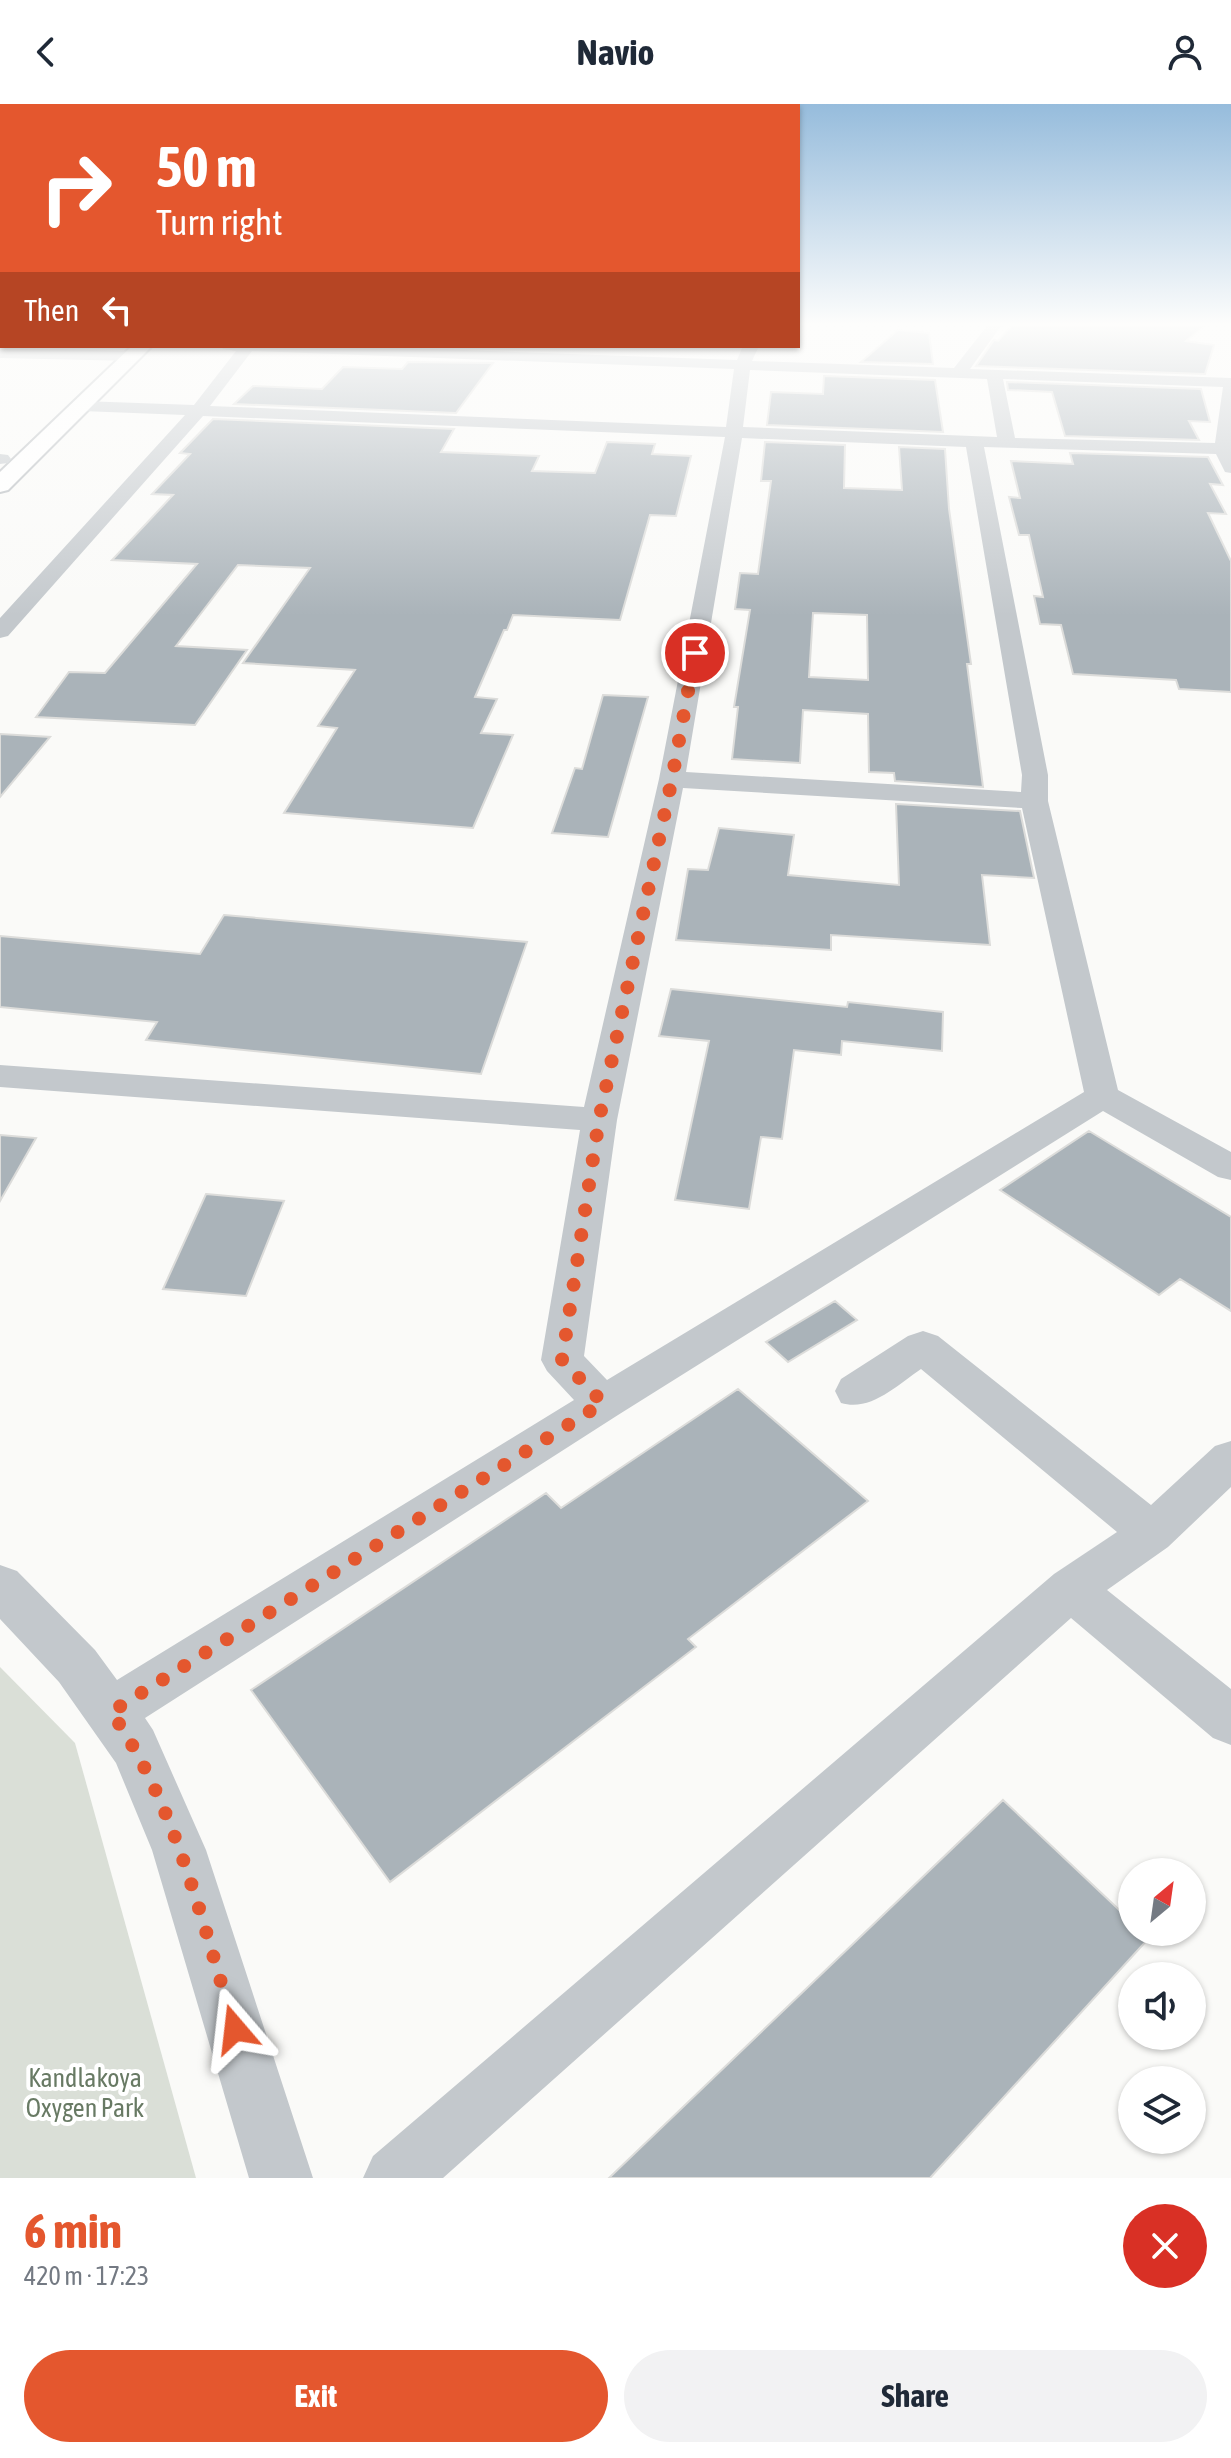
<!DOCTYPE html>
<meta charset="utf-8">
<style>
body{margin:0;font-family:"Asap Condensed",sans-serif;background:#f2f2f3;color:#1f2937;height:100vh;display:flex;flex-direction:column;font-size:30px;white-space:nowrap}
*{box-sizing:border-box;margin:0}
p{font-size:26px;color:#747a83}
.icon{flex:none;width:44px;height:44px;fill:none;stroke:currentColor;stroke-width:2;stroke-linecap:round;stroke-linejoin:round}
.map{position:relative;height:2074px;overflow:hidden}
.details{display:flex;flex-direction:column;background:#fff;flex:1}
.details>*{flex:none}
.guide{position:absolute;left:0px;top:0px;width:800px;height:244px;box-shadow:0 2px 6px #0004;background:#e4572e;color:#fff;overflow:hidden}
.needle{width:52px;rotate:29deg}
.buttons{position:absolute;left:1118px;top:1754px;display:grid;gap:16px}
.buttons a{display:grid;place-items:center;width:88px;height:88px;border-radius:50%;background:#fff;box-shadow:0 2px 6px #0004;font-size:40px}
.pin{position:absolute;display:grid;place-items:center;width:68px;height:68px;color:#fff;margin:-34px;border:4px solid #fff;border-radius:50%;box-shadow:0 2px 8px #0007}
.me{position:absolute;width:88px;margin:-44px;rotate:343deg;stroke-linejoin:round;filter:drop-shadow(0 0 6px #0008)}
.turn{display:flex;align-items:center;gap:28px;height:168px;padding:0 24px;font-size:36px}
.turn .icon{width:104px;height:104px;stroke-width:2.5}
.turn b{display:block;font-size:56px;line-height:68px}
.then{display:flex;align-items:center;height:76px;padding:0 24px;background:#0003;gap:16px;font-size:30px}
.round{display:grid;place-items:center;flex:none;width:84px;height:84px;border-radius:42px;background:#f2f2f3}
.summary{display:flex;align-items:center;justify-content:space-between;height:136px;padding:0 24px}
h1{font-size:48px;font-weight:700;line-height:60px;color:#e4572e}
.primary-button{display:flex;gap:16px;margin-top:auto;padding:16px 24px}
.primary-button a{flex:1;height:92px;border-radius:48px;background:#e4572e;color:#fff;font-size:32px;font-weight:700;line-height:92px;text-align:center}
.primary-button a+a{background:#f2f2f3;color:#1f2937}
header{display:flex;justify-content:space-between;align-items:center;height:104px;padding:0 24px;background:#fff;font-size:36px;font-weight:700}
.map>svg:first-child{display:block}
.green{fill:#dadfd7}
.building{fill:#aab3b9;stroke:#dcdcda;stroke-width:2;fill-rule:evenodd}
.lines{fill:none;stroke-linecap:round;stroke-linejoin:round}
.highway-casing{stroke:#b4b9bd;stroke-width:4}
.minor{fill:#c3c8cc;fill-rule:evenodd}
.highway{fill:#fff;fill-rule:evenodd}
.route{stroke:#e4572e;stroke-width:14;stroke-dasharray:0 25.2}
.labels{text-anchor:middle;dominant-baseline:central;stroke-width:8;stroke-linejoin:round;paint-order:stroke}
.near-park-label{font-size:26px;fill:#687a64;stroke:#fff}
</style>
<header><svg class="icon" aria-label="back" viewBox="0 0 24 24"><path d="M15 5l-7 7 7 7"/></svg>Navio<svg class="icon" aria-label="person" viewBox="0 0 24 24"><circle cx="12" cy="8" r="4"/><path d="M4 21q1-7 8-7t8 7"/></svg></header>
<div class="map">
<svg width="1231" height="2074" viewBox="0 0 1231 2074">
<rect width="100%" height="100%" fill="#fafaf8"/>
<path class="green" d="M0,1563L75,1639L196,2074H0Z"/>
<path class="building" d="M1011,222H1204L1186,237L1214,241L1205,270L976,262L994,236L998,237Z
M898,226L929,229L933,260L861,258Z
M408,258L493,259L456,309L234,300L253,282L322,285L343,263L402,265Z
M824,272L935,276L943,328L767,321L771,288L823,290Z
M1007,278L1201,285L1210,318L1189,317L1199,336L1065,332L1052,288L1008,286Z
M213,315L454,325L441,348L539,352L532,367L595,369L607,338L655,340L652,350L691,352L676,412L650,411L620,516L513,511L507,526H504L475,593L497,595L481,629L513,631L473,724L284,709L337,624L318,622L355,566L243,559L310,464L238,461L176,542L247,546L195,621L36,613L69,568L105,569L197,460L112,456L173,391L152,390L190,350L180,349Z
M765,338L845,341L844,384L902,386L899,343L945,345L949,405L971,560H967L983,683L895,677L894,669L869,668L868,610L803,606L800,659L732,655L738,603H734L750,506L735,505L740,469L758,470L771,377H761ZM813,509L867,511L868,576L809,573Z
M1070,349L1208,353L1223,381L1210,380L1226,410L1208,409L1231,457V588L1179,585L1176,576L1073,570L1061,521L1040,520L1034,492L1043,493L1029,431H1019L1009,393L1020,394L1011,357L1073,360Z
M603,591L648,593L608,733L552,729L575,664L582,665Z
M0,630L50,633L0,693Z
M896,700L1020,707L1034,774L982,771L990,841L831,831V846L676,836L688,765L708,766L719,724L794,731L788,771L899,781Z
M224,811L527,838L481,970L146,936L157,918L0,903V832L200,850Z
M671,885L847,903L848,898L943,908L942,947L842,937L841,951L794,946L782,1035L761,1033L749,1105L675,1096L709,937L659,932Z
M1089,1027L1231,1113V1207L1180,1175L1159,1191L1000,1086Z
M0,1031L36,1034L0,1097Z
M206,1090L284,1097L246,1192L163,1185Z
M835,1197L857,1216L788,1258L766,1238Z
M738,1285L868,1397L688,1535L696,1543L390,1778L251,1586L546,1389L561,1404Z
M1003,1696L1132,1818V1828H1143L1149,1834L930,2074H609Z"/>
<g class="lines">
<g class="highway-casing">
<path id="highway" d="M132,242H152L8,386L0,388V368Z"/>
</g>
<path class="minor" d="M987,222H1001L970,265L1231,274V369L1225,368L1216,350L984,343L1048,671V697L1118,986L1231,1048V1076L1218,1073L1103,1007L618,1311L145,1614L153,1626L206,1746L313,2074H249L152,1746L116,1659L59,1578L0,1515V1461L17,1467L95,1546L117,1576L574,1296L547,1267L541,1256L580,1026L0,983V961L584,1003L659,675L725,333L203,312L8,532L0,534V514L185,311L82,307L74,302L82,297L194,301L236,247L223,245L220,242H351L737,256L743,242H759L752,257L954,264ZM252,247L734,265L726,323L210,302ZM750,266L987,275L997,333L743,323ZM1003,275L1223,283L1215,339L1015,334ZM742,334L966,343L1022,671L1021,688L686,668ZM683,684L1022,704L1084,988L607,1276L584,1252L617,1016Z
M0,244L133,247L141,252L133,257L0,254Z
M0,350L8,351L11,355L8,359L0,360Z
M923,1227L938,1232L1151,1401L1215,1342L1231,1337V1383L1168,1443L1107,1486L1231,1585V1641L1213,1634L1071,1514L443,2074H363L373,2052L1054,1470L1117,1428L921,1265C897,1281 871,1308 841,1299L835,1287L841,1275L908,1232Z"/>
<use href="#highway" class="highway"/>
</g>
<linearGradient id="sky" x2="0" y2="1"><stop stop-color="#96bcdc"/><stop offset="0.43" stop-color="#fdfdfc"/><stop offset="1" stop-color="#fdfdfc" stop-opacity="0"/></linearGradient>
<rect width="1231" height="512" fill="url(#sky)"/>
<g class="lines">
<path class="route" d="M235,1925C202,1819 176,1700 111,1608L603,1299L562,1256L599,1016L672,675L695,549"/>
</g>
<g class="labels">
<g class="near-park-label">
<text x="85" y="1974">Kandlakoya<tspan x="85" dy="30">Oxygen Park</tspan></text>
</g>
</g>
</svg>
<div class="buttons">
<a><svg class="needle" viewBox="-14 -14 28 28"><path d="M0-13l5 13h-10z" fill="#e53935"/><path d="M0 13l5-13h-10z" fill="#747a83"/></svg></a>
<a><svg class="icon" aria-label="sound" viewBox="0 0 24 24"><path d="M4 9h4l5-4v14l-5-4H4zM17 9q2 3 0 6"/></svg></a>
<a><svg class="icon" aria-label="layers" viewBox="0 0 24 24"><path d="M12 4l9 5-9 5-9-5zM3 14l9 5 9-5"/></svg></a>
</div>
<div class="pin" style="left:695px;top:549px;background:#d93025"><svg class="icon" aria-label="arrive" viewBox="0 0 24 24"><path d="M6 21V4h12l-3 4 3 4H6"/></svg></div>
<svg class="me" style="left:235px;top:1925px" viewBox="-20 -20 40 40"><path d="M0-17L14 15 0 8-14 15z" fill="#e4572e" stroke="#fff" stroke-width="4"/></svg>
<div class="guide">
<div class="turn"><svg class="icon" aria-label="right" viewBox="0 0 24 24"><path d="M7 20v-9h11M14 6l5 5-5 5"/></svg><div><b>50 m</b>Turn right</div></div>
<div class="then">Then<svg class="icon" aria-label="left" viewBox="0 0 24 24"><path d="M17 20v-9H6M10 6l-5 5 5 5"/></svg></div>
</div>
</div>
<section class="details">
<div class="summary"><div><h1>6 min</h1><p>420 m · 17:23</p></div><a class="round" style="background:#d93025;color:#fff"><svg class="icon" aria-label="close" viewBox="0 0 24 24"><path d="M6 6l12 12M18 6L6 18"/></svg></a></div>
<div class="primary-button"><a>Exit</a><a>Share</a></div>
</section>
